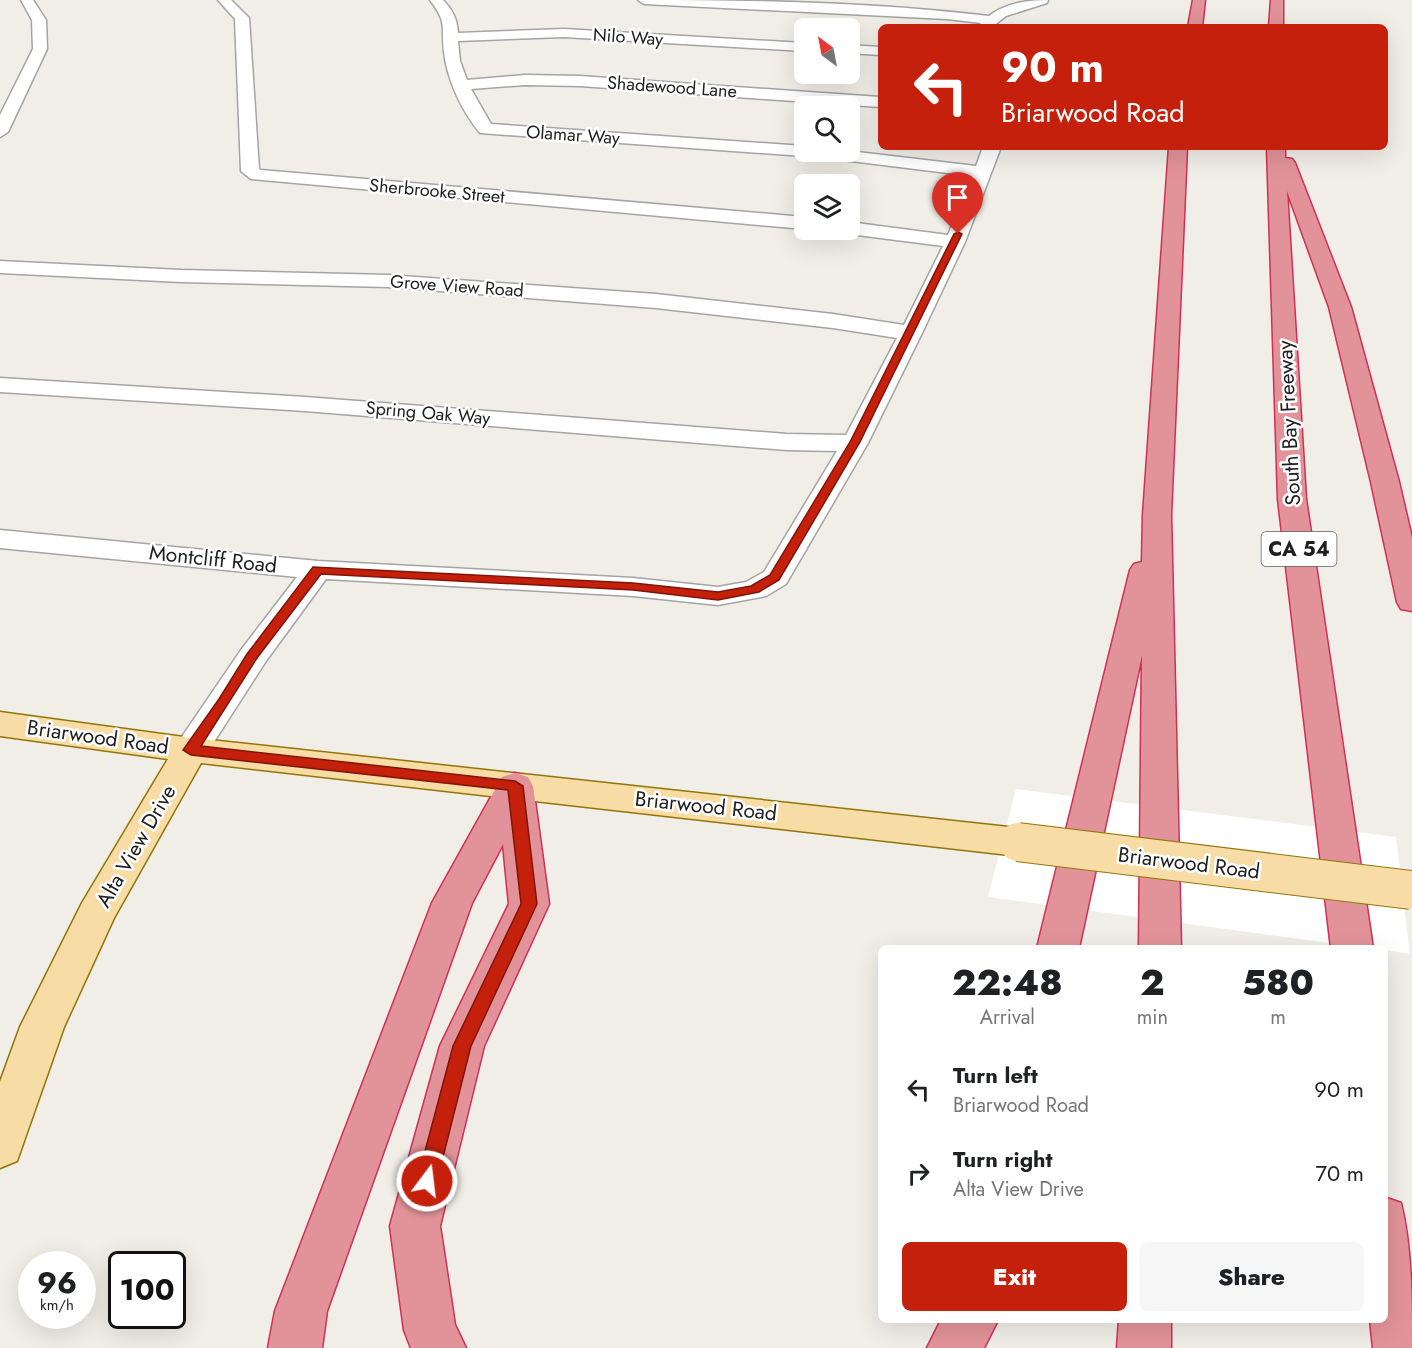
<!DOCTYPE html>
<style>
body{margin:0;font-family:Jost,sans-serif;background:#f6f6f6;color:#202124;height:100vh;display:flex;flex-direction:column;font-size:22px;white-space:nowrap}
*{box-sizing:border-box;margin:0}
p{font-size:20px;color:#757577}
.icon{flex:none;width:33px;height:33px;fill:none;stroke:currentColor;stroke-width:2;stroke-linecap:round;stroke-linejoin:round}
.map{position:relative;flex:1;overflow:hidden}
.drawer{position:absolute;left:878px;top:945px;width:510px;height:378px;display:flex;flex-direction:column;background:#fff;border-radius:9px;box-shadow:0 6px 24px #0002}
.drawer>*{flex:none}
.top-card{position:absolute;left:878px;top:24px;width:510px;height:126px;border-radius:9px;box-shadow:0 6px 24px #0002;background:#c4200c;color:#fff;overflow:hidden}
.needle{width:39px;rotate:328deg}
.fabs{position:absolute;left:794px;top:18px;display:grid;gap:12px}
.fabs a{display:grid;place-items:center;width:66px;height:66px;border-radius:9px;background:#fff;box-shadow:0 6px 24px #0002;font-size:30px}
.speed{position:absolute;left:18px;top:1251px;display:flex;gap:12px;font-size:30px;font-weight:700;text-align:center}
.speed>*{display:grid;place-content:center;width:78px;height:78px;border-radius:50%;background:#fff;box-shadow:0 6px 24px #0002;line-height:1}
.speed small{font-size:15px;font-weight:400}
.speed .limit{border:3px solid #111;border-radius:9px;background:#fff;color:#111}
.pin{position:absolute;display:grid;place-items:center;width:51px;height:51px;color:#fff;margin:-62px -26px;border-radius:50% 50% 50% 0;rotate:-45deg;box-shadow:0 0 6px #0007}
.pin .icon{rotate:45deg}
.me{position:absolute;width:66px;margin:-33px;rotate:15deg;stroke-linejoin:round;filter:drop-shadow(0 0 4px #0008)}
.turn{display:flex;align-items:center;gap:21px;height:126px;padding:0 24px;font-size:27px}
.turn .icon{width:78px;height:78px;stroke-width:2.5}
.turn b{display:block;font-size:42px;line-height:51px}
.eta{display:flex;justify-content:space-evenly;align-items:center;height:102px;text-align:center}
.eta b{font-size:36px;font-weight:800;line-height:42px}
.action{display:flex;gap:12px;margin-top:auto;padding:12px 24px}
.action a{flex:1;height:69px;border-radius:9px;background:#c4200c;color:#fff;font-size:24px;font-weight:800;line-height:69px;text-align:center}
.action a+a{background:#f6f6f6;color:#202124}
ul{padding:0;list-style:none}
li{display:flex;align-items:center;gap:18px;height:84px;padding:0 24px}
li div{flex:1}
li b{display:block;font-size:22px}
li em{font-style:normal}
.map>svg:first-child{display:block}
.pier{fill:#fff}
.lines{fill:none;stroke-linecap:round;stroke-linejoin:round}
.minor-casing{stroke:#a4a4a4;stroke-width:3}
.major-casing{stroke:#937409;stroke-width:3}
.highway-casing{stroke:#d13056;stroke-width:3}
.minor{fill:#fff;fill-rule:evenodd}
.major{fill:#f7dca5;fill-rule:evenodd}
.highway{fill:#e29399;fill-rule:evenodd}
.major-bridge-casing{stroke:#937409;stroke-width:40;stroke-linecap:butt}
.major-bridge{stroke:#f7dca5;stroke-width:38}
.route{fill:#c4200c;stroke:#7f1508;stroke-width:1.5}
.labels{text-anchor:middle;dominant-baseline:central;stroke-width:5;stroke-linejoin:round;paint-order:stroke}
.far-street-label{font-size:18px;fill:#202020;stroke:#fff}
.shield{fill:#fff;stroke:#636363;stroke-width:1.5}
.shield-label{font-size:20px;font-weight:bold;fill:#202020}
.street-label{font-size:21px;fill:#202020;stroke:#fff}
</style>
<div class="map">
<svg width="1412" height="1348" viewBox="0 0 1412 1348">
<rect width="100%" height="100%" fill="#f0eee7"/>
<path class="pier" d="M1016,789L1396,837L1410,954L1385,950L1384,948H1367L988,897Z"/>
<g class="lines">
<g class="minor-casing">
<path id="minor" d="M21,0H33L46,20L47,49L8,132L0,137V115L33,49L32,20Z
M218,0H231L249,18L259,169L261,170L804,217V229L251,179L241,171L235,19Z
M430,0H443C453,10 457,19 458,33L564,29L804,43V51L564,37L458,41L460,61L467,80L525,75L580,76L880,97V107L580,86L525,85L471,89L491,124L804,146V152L849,151L976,166L983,147H1001L965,242L922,333L868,443L786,584L766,596L718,605L633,596L326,579L266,661L203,759L191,762L179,759L173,750L179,741L241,650L297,577L0,548V530L318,561L633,578L718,587L746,582L764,572L837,451L787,450L305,411L0,392V378L305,397L787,434L846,435L897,338L833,328L656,308L388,287L181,282L0,273V261L181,270L388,275L656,294L833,314L904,325L943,246L849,234L840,230H849V222L948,235L972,176L818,157L811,154L804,156L480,133C462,112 447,79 444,52C441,25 448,24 430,0Z
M638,0C754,0 873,2 989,16C1005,3 1028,0 1048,0L1047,3L1006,16L992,27H977L981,23L947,19L644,4Z
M849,45L880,47V55L849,53Z"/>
</g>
<g class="major-casing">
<path id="major" d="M0,712L191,738L1018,828L1031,832L1037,842L1031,852L1018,856L201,763L114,918L64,1027L17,1161L0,1168V1082L20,1027L82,903L168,759L0,736Z"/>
</g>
<g class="highway-casing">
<path id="highway" d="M1193,0H1205L1202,27H1188Z
M1271,0H1283V27H1269Z
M1169,147H1187L1171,515L1181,948H1139L1142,655L1079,948H1037L1130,570L1134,564L1142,562L1143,515Z
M1267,147H1285V158L1292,159L1295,163L1351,307L1399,482L1412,538V611L1401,609L1397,602L1371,482L1329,307L1287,191L1306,499L1373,948H1331L1278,499Z
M515,773L528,777L533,786L549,904L484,1046L440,1226L455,1325L466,1348H411L404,1330L390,1226L440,1046L509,904L503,844L472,903L327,1311L322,1348H268L275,1311L432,903L502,777Z
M1384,1197L1401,1203C1412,1247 1412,1301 1412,1348H1373L1370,1320H1384Z
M941,1320H998L984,1348H927Z
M1119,1320H1171V1348H1117Z"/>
</g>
<use href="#minor" class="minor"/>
<use href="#major" class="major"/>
<use href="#highway" class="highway"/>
<g class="major-bridge-casing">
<path id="major-bridge" d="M1018,842L1411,890"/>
</g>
<use href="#major-bridge" class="major-bridge"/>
</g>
<path class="route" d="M958,232L962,234L860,442L779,580L759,592L718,600L633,590L321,574L257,658L201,746L515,781L523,786L537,904L471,1046L437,1181L434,1187L427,1190L420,1187L417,1181L453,1046L521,904L508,790L191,755L183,750L219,699L247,654L313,567L633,583L718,592L751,586L770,575L850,442L954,234Z"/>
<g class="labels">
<g class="far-street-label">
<text transform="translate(628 37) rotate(4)">Nilo Way</text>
<text transform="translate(672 87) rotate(4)">Shadewood Lane</text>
<text transform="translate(573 135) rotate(4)">Olamar Way</text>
<text transform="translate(437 191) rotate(5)">Sherbrooke Street</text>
<text transform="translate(457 286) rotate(4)">Grove View Road</text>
<text transform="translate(428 413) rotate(5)">Spring Oak Way</text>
</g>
<rect class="shield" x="1261.5" y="532" width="75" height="34" rx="4.5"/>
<g class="shield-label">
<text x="1299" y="549">CA 54</text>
</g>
<g class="street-label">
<text transform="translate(1289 423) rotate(-93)">South Bay Freeway</text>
<text transform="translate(213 559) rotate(6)">Montcliff Road</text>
<text transform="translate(98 737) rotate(8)">Briarwood Road</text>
<text transform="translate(706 806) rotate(6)">Briarwood Road</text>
<text transform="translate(136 846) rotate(-60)">Alta View Drive</text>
<text transform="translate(1189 863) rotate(7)">Briarwood Road</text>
</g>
</g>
</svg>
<div class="fabs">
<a><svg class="needle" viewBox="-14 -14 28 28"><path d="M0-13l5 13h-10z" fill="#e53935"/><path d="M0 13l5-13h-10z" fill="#757577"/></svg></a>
<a><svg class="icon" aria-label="search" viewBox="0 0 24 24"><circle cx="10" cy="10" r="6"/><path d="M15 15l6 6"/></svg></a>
<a><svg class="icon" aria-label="layers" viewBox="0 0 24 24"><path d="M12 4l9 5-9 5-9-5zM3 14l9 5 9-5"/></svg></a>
</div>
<div class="speed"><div>96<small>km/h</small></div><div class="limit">100</div></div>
<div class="pin" style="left:958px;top:234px;background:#d93025"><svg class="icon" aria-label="arrive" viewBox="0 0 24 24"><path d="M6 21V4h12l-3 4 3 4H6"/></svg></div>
<svg class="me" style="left:427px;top:1181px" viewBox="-20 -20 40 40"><circle r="17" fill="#c4200c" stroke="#fff" stroke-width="3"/><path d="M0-11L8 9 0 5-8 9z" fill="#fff"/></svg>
<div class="top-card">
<div class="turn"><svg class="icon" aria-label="left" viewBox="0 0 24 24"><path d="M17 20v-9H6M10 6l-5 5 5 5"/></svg><div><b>90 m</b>Briarwood Road</div></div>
</div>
<section class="drawer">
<div class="eta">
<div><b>22:48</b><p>Arrival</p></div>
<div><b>2</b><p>min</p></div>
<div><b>580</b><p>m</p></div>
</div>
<ul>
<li><svg class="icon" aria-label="left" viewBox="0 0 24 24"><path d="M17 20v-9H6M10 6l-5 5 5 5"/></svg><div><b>Turn left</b><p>Briarwood Road</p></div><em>90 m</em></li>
<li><svg class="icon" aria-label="right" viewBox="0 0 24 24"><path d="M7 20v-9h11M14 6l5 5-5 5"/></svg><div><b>Turn right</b><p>Alta View Drive</p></div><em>70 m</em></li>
</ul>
<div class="action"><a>Exit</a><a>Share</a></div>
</section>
</div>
